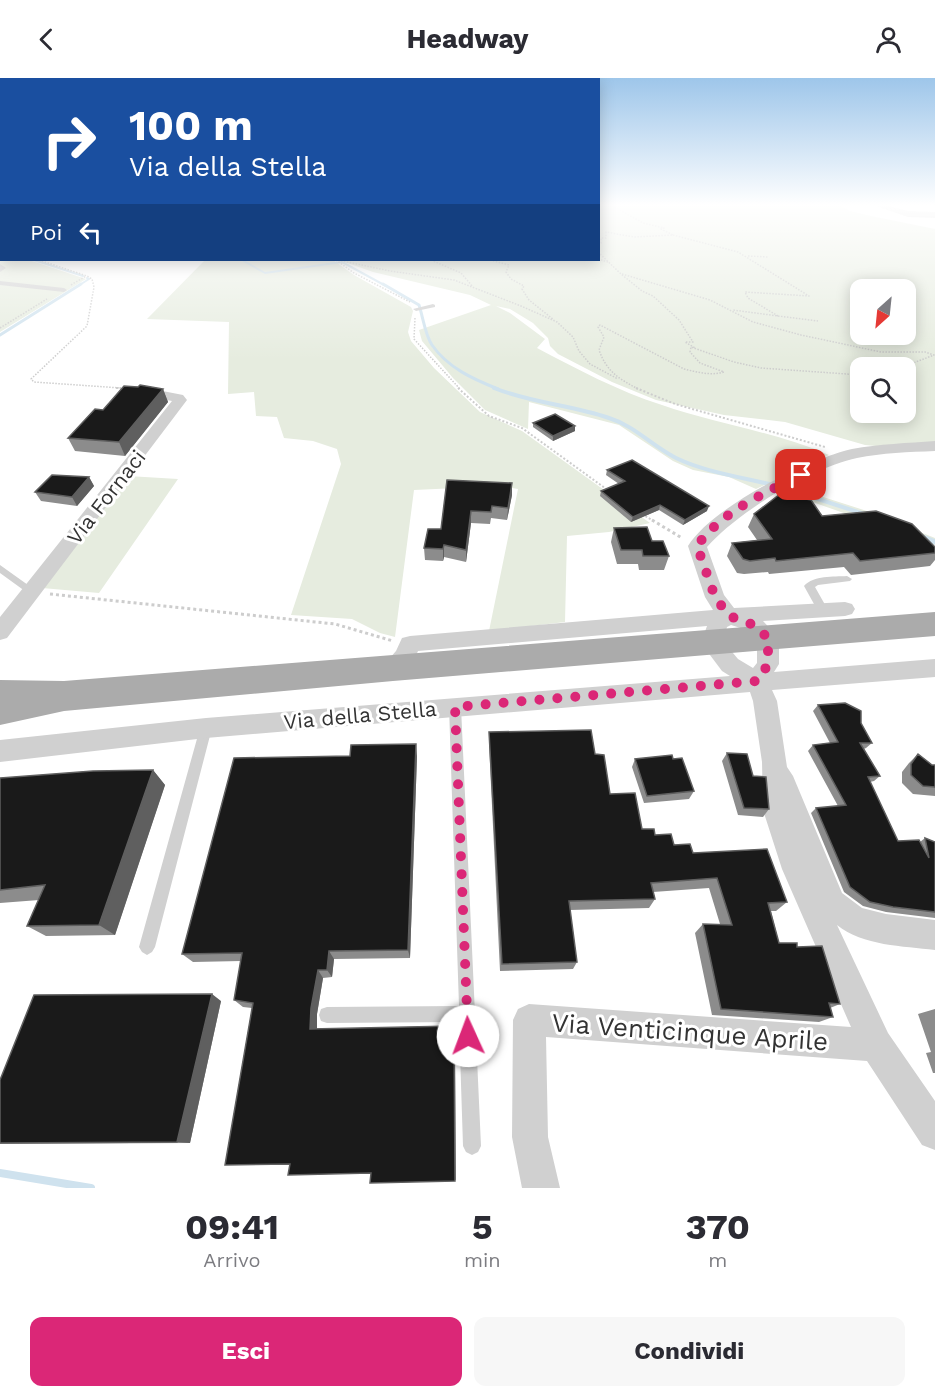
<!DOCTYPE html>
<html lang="it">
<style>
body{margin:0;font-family:"Work Sans",sans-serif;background:#f7f7f7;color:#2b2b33;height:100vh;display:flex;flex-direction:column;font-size:22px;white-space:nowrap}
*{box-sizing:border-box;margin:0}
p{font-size:20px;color:#7c7c81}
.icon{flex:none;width:33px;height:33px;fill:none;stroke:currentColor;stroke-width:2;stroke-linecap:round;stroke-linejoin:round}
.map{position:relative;height:1110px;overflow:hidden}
.panel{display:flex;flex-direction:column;background:#fff;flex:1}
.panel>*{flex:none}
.hud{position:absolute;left:0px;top:0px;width:600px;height:183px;box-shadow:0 3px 15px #0003;background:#1a4fa0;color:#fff;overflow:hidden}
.needle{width:39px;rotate:207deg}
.controls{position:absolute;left:850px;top:201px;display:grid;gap:12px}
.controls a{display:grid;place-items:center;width:66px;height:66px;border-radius:12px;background:#fff;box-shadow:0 3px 15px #0003;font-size:30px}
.pin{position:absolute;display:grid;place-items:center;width:51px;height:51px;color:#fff;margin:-26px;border-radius:12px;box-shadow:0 3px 9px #0006}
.me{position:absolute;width:66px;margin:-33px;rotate:358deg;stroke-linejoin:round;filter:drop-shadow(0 0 4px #0008)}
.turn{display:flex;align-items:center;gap:21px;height:126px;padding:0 30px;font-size:27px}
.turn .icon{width:78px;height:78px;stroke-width:2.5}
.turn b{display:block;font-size:42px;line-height:51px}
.then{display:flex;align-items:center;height:57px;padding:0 30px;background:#0003;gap:12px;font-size:22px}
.eta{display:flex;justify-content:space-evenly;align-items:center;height:102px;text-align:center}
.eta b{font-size:36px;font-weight:700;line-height:42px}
.cta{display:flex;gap:12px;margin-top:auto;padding:12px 30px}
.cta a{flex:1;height:69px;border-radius:12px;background:#db2777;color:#fff;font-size:24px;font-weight:700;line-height:69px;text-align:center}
.cta a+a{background:#f7f7f7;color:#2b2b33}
header{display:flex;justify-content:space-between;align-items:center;height:78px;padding:0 30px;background:#fff;font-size:27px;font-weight:700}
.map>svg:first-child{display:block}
.green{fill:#e6ecdf;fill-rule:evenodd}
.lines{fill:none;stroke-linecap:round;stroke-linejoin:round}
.stream-far4{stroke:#cfe2ee;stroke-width:2}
.stream-far3{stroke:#cfe2ee;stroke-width:3}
.stream-far2{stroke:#cfe2ee;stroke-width:4}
.stream-far1{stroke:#cfe2ee;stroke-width:5}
.stream{stroke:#cfe2ee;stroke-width:8}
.path-far2{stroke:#cdcdcd;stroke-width:1.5;stroke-dasharray:1.5 1.5;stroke-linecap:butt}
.path-far1{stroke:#cdcdcd;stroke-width:2;stroke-dasharray:2 2;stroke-linecap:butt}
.path{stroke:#cdcdcd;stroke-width:3;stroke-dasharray:3 3;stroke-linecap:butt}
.service{fill:#d0d0d0;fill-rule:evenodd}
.minor{fill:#d0d0d0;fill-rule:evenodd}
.primary{fill:#ababab;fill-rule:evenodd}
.wall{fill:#8c8c8c}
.shaded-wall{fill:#5f5f5f}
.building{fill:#1a1a1a;stroke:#5f5f5f;stroke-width:1.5}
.route{stroke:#db2777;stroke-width:10;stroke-dasharray:0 18}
.labels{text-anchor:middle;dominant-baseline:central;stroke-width:6;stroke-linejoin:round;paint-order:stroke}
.street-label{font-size:21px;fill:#333;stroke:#fff}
.near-street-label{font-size:26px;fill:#333;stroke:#fff}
</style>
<header><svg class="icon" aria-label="back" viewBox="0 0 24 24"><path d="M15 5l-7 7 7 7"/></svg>Headway<svg class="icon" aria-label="person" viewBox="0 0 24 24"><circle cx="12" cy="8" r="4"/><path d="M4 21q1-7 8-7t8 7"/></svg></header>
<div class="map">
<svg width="935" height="1110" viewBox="0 0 935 1110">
<rect width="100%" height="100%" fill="#fff"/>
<path class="green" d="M599,127H840L850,133L871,138L935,151V365L886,369L865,367L785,344L724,337L656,322L612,304L558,276L550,268L548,260L533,245L510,231L496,228L510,235L545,261L537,270C577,291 618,313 662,327C717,346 776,354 829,377L756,411L729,399L693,392L673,383L619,347L529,324L528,351L485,332L453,300L422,263L419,252L491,227L470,217L373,194L339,182H598ZM861,212H906V256H861ZM861,290H906V334H861Z
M0,179L2,182H29L86,201L0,254Z
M205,182H333L354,197L411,229L413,233L408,254L411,263L434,290L480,334L522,353L650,445L609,454L567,458L565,544L489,553L518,411L501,408L414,412L395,559L380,555L352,541L291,537L341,386L337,371L313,363L284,360L277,339L256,338L254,314L228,316L229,244L147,241Z
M128,398L178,401L99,515L42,510Z
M792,409L870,434L935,460V467L781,413Z"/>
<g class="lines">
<path class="stream-far4" d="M34,182L83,198
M242,182L265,195L342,184L386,208
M78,208L89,201L87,200"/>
<path class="stream-far3" d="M383,206L419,227C423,239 425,257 432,267C448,290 473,301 498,311
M0,257L81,206"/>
<path class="stream-far2" d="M494,310C531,325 571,327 609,340C635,348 652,368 676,380C705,394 741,399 773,407
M781,409L864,436"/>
<path class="stream-far1" d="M923,459L935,464"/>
<path class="stream" d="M0,1095L91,1110"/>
<path class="path-far2" d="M673,157L738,174L809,218L745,214L748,220L778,238L733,232
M598,164L601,165V160H606V154L634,159L673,157L661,151L664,150L643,145L611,127
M598,174L621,196L642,213L653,218L679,242L693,264H685L695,270
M748,178L768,179
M598,181L608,184
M39,182L87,198L92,201L94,209L87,248L31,301L34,304L121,310
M336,182L354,195L410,224
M338,182L390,193L454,202L521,228L557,244L573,259L579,273L590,286L618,301
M431,182L461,195L473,209
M490,182L509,187L506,194L511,201L524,208L522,211L529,222L554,242
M622,196L710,222L753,244L801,257L881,274H925L934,277L900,290
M71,207L86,198
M778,238L818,243
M415,240L414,261L460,311
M0,250L47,221
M638,311C618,300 607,294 599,272L604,259L598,249L600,247L684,291C697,294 710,298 724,294L700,285L690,274L691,269L734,284L761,290L861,297"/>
<path class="path-far1" d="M116,310H121
M458,310L489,338L522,350L609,413
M636,310L675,326L825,369
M642,436L655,444"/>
<path class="path" d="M652,442L682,460
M50,516L335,546L393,563"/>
<path class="service" d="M0,186L6,190L0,194Z
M0,203L64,210L67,212L64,214L0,207Z
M433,226L435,227V229L416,233L413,231Z
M0,487L35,512L37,514L35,516H29L0,495Z
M847,498L852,501L850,503L818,507L815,509L828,532L823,536L819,535L804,508C814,497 833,499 847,498Z
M455,624L459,626L461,629L481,1068L478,1074L472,1077L466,1074L463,1068L459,944L327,945L321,943L319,937L321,931L327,929L459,928L449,629L451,626Z
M206,645L210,646L212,650L155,869L152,874L147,877L142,874L139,869L200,650L202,646Z"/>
<path class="minor" d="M873,127H885L908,133L935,134V140L908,139Z
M137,308L183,317L187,322L7,560L0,562V539L172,323L132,315L130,312Z
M935,363V373C909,374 882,375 857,380C810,390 738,434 707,469L724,517L734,530L845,524L852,526L855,531L852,536L845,538L763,543L779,560V586L774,594L935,581V599L772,612L777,623L787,689L793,698L842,815L862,830L886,836L935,842V872C903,868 863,868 837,847L888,955L935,1023V1072L922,1067L867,983L546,959L548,1059L560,1110H522L512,1059L513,942L518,931L529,926L851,949L782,791L763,732L762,684L753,623L750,614L206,660L0,684V662L206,640L730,598L722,593L701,565L707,548L418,573C412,587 401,600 385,595L382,589L396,573L402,560L410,558L713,532L705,519L688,468C712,429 808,381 852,371C879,366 908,365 935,363ZM731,547L747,552L757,563V585L753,590L738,581L723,563L727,549Z"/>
<path class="primary" d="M935,534V558L393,603L64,633L0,647V602L64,603Z"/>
</g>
<path class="wall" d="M163,311L168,324L125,378L75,373L68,360L103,332Z
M533,345L575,353L553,363L533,349Z
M607,392L707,433L683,447L659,432L631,444L600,418L601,413L619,406L606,397Z
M89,399L94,408L77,428L41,423L35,414Z
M447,402L512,417L507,442L491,440L490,446L471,445L466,484L444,479L443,483L425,482L424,470L441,451Z
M754,436L822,438L935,469V482L930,488L851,497L844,489L769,496L768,494L744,496L737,495L727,478L732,465L757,462L748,449Z
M614,450L652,463L669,478L664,492H639L638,486H617L611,464Z
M818,627L861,645L872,665L866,670L864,671L880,698L874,703L870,704L898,763L920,764L925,760L935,764V840L886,834L863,828L844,814L811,735L816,730L838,728L808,673L813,667L830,665L813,633Z
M489,654L595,676L610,716L642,751L693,775L787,824L776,833H771L779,865L797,869L840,926L830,930L833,939L819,944L712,937L695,855L703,846H720L709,810L653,814L655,821L649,830L570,832L577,884L573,891L500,893L489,666Z
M727,675L753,698L769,731L763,739L738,737L722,683Z
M918,676L932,687H935V718L913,716L902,705V694L909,685Z
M417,678L410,880L334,881L332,899L323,900L317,936V951L455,953L456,1102L290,1086L225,1087L252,930L243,929L234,922L241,883L193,884L182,876Z
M635,681H673L694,713L689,721L644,725L632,689Z
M153,692L165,707L115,857L46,858L27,848L39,822L0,825V700Z
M221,923L190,1065L0,1066V1002Z
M935,931V995H933L926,975L931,974L918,936Z"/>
<path class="shaded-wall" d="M163,311L168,324L125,378L119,364Z
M575,348V353L553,363V358Z
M89,399L94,408L77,428L72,419Z
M512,405V417L507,442L508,430Z
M660,427L659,432L631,444L633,439Z
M709,428L707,433L683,447L685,442Z
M471,433V445L466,484V472Z
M444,467V479L443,483V471Z
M416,666L417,678L410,880L408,872Z
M153,692L165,707L115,857L99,847Z
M329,873L334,881L332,899L327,892Z
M318,892L323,900L317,936V956L310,951L311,930Z
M212,916L221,923L190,1065L177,1064Z"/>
<path class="building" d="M140,307L163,311L119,364L68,360L95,331L103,332L124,308L138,309Z
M555,336L575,348L553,358L533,345Z
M632,382L709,428L685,442L660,427L633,439L601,413L625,403L607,392Z
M52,397L89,399L72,419L35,414Z
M447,402L512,405L508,430L492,428L491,434L471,433L466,472L444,467L443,471L424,470L428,451H441Z
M780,416L811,422L822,438L876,433L912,446L935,469V475L860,483L853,475L776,483L775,480L750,483L743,481L732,465L772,461L754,436Z
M647,449L652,463H663L669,478H643L642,472H621L614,450Z
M845,625L861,633V645L872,665H860L880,698L868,699L898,763L919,762L929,780L925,760L935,764V834L893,829L870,824L850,809L816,730L846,727L813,667L838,664L818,627Z
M591,652L595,676L604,677L610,716L635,715L642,751H654L655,757L671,756L674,767L690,766L693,775L767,771L787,824L768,825L779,865H797V869L822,868L840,926L829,925L833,939L721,931L703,846L732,847L717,800L651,805L655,821L569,823L577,884L502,886L489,654Z
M416,666L408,872L329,873L327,892H318L311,930L310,951L454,948L455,1103L370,1105L371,1095L288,1097L290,1086L225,1087L253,925L234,922L242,875L182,876L234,680L350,678L351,667Z
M727,675L747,676L753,698L766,699L769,731L744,730Z
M918,676L932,687H935V709L923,708L911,697V686Z
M672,677L673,681L682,680L694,713L647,718L635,681Z
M153,692L99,847L27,848L45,807L0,812V700L93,693Z
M212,916L177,1064L0,1065V1002L34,917Z"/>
<linearGradient id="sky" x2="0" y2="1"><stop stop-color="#9ec6ea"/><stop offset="0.45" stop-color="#fff"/><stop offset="1" stop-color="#fff" stop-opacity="0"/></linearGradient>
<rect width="935" height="282" fill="url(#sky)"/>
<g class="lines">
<path class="route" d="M468,958L455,629L758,603L768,586V560L754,547L729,538L715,519L697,468C721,434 765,415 801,397"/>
</g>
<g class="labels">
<g class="street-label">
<text transform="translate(106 419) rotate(-52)">Via Fornaci</text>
<text transform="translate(360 637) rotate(-5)">Via della Stella</text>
</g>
<g class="near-street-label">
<text transform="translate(690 954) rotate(4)">Via Venticinque Aprile</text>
</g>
</g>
</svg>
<div class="controls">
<a><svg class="needle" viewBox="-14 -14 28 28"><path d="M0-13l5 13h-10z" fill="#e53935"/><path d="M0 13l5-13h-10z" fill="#7c7c81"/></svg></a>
<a><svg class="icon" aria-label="search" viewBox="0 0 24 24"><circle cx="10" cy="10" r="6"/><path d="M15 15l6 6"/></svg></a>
</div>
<div class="pin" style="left:801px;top:397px;background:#d93025"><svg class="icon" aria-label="arrive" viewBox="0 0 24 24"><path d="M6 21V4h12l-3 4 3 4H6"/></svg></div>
<svg class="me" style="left:468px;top:958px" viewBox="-20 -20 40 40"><circle r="19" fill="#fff"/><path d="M0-13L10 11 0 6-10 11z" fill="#db2777"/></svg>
<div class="hud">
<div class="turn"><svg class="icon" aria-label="right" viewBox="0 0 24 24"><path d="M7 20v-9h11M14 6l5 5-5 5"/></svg><div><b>100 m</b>Via della Stella</div></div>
<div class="then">Poi<svg class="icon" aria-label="left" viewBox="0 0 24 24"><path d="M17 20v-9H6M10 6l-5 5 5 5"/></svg></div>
</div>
</div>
<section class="panel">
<div class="eta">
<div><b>09:41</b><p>Arrivo</p></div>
<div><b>5</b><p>min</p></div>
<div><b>370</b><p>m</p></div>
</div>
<div class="cta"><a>Esci</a><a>Condividi</a></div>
</section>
